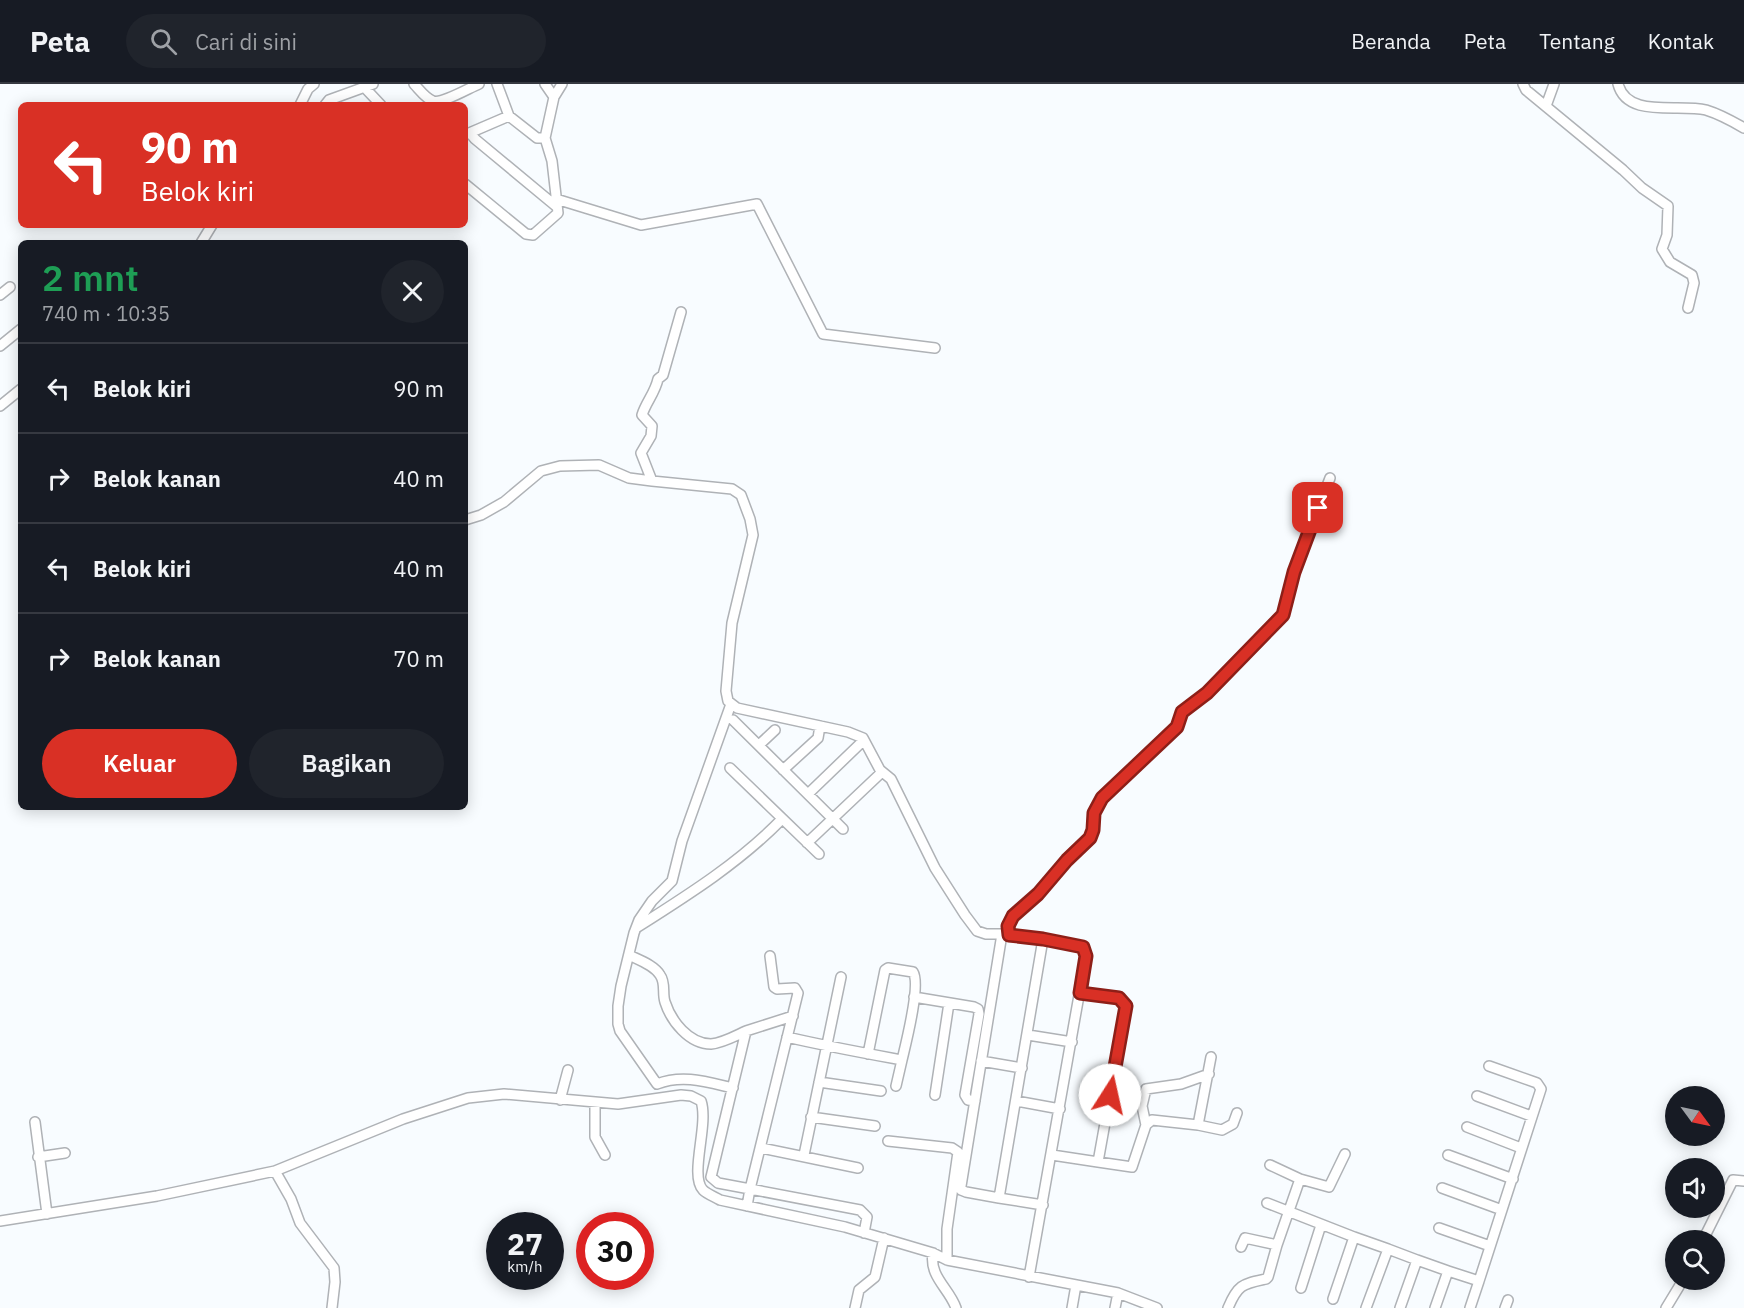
<!DOCTYPE html>
<html lang="id">
<meta charset="utf-8">
<style>
body{margin:0;font-family:"IBM Plex Sans",sans-serif;background:#20242c;color:#f1f3f6;height:100vh;display:flex;flex-direction:column;font-size:22px;white-space:nowrap}
*{box-sizing:border-box;margin:0}
p{font-size:20px;color:#9ea1a6}
.icon{flex:none;width:33px;height:33px;fill:none;stroke:currentColor;stroke-width:2;stroke-linecap:round;stroke-linejoin:round}
.map{position:relative;flex:1;overflow:hidden}
.side{position:absolute;left:18px;top:156px;width:450px;height:570px;display:flex;flex-direction:column;background:#171b24;border-radius:9px;box-shadow:0 3px 15px #0003}
.side>*{flex:none}
.hud{position:absolute;left:18px;top:18px;width:450px;height:126px;border-radius:9px;box-shadow:0 3px 15px #0003;background:#d93025;color:#fff;overflow:hidden}
.needle{width:39px;rotate:123deg}
.tools{position:absolute;left:1665px;top:1002px;display:grid;gap:12px}
.tools a{display:grid;place-items:center;width:60px;height:60px;border-radius:50%;background:#171b24;box-shadow:0 3px 15px #0003;font-size:30px}
.speed{position:absolute;left:486px;top:1128px;display:flex;gap:12px;font-size:30px;font-weight:700;text-align:center}
.speed>*{display:grid;place-content:center;width:78px;height:78px;border-radius:50%;background:#171b24;box-shadow:0 3px 15px #0003;line-height:1}
.speed small{font-size:15px;font-weight:400}
.speed .limit{border:9px solid #d22;background:#fff;color:#111}
.pin{position:absolute;display:grid;place-items:center;width:51px;height:51px;color:#fff;margin:-26px;border-radius:12px;box-shadow:0 3px 9px #0006}
.me{position:absolute;width:66px;margin:-33px;rotate:10deg;stroke-linejoin:round;filter:drop-shadow(0 0 4px #0008)}
.turn{display:flex;align-items:center;gap:21px;height:126px;padding:0 24px;font-size:27px}
.turn .icon{width:78px;height:78px;stroke-width:2.5}
.turn b{display:block;font-size:42px;line-height:51px}
.round{display:grid;place-items:center;flex:none;width:63px;height:63px;border-radius:32px;background:#20242c}
.headline{display:flex;align-items:center;justify-content:space-between;height:102px;padding:0 24px}
h1{font-size:36px;font-weight:600;line-height:45px;color:#1e9e55}
.action{display:flex;gap:12px;margin-top:auto;padding:12px 24px}
.action a{flex:1;height:69px;border-radius:36px;background:#d93025;color:#fff;font-size:24px;font-weight:600;line-height:69px;text-align:center}
.action a+a{background:#20242c;color:#f1f3f6}
ul{padding:0;list-style:none}
li{display:flex;align-items:center;gap:18px;height:90px;padding:0 24px;border-top:2px solid #363941}
li div{flex:1}
li b{display:block;font-size:22px}
li em{font-style:normal}
header{display:flex;align-items:center;gap:36px;box-sizing:border-box;height:84px;padding:0 30px;background:#171b24;border-bottom:2px solid #363941}
header strong{font-size:28px}
nav{display:flex;gap:33px;margin-inline-start:auto;font-size:21px}
.search{width:420px;height:54px;background:#20242c;display:flex;align-items:center;gap:15px;box-sizing:border-box;padding:0 21px;border-radius:33px;color:#9ea1a6;font-size:22px}
.map>svg:first-child{display:block}
.lines{fill:none;stroke-linecap:round;stroke-linejoin:round}
.minor-casing{stroke:#afb2b6;stroke-width:12}
.minor{stroke:#fff;stroke-width:9}
.route-casing{stroke:#8d1f18;stroke-width:15}
.route{stroke:#d93025;stroke-width:10}
</style>
<header>
<strong>Peta</strong>
<div class="search"><svg class="icon" aria-label="search" viewBox="0 0 24 24"><circle cx="10" cy="10" r="6"/><path d="M15 15l6 6"/></svg>Cari di sini</div>
<nav><a>Beranda</a><a>Peta</a><a>Tentang</a><a>Kontak</a></nav>
</header>
<div class="map">
<svg width="1744" height="1224" viewBox="0 0 1744 1224">
<rect width="100%" height="100%" fill="#f8fcff"/>
<g class="lines">
<g class="minor-casing">
<path id="minor" d="M414,0C419,5 425,14 433,17C442,20 469,4 479,0
M497,0L509,32L537,54H545
M545,0L554,13
M1523,0L1526,6L1623,86L1642,104L1668,122L1667,151L1662,165L1670,178L1692,191L1694,199L1688,224
M1618,0C1627,35 1679,19 1706,26C1719,30 1732,37 1744,44
M364,3L381,21
M300,21L308,5L314,0
M325,21L329,16L373,0
M1546,22L1554,0
M470,49L475,55L557,123
M467,50L509,32
M465,100L526,150L533,151L558,129L552,77L545,54L554,13L562,0
M556,115L641,141L757,120L823,250L935,264
M201,159L212,141
M0,211L10,203
M681,228L663,291L658,295C655,309 646,318 642,331L652,342L651,352L641,369L652,397L732,405L741,411L750,435L753,451L732,539L726,607L728,617L737,624L848,648L863,654L880,686L891,695L935,784L965,831L977,847L986,850H1002
M0,262L21,245
M0,322L21,305
M465,436L481,431L504,418L541,387L560,382L599,381L629,394L652,397
M731,620L682,757L672,797L652,817L639,836L634,849L621,902L618,922V940L620,947L657,1000C683,990 707,998 733,1004
M733,636L843,745
M759,661L775,646
M730,684L819,770
M783,686L818,654L820,642
M808,710L864,656
M807,759L882,688
M636,844C688,811 739,779 782,735
M1009,851L1010,838L1019,825L1038,810L1067,776L1090,754L1093,746L1094,729L1102,714L1177,643L1184,626L1207,609L1283,532L1294,488L1330,394
M629,871C639,876 654,881 660,891C666,899 662,909 665,918C671,937 689,960 711,960C723,959 735,952 746,947
M770,872L774,903L777,905L795,904L798,909L750,1105L860,1126L867,1133L864,1149
M1080,909L1119,914L1126,922L1098,1078L1132,1083L1146,1041L1152,1036L1198,1041L1211,973
M914,913L974,923L978,925L979,930L965,1011L968,1016L975,1017
M1028,951L1072,958
M787,953C825,962 864,969 902,976C906,959 921,900 913,888L888,884L885,886L868,970
M981,977L1022,984
M819,998L881,1007
M896,1002L902,976
M935,1011L949,919
M1477,1012L1531,1032
M560,1016L568,986
M1016,1017L1060,1025
M595,1019V1053L605,1071
M811,1033L875,1042
M35,1038L47,1130
M1146,1041L1142,1022L1146,1005L1181,1000L1209,990
M1198,1041L1222,1046L1233,1040L1237,1029
M1467,1043L1521,1064
M888,1057L952,1064L958,1068L947,1145V1176
M761,1064L858,1084
M804,1071L841,893
M1052,1071L1098,1078
M1448,1071L1513,1095
M38,1073L65,1069
M1270,1081L1300,1095
M275,1087L291,1115L300,1139L334,1184L335,1198L332,1224
M1442,1104L1502,1126
M999,1114L966,1108L961,1106V1102L1002,850L1043,855
M1267,1119L1354,1153
M747,1122L750,1105L718,1099L711,1093L746,947L793,932
M0,1137L157,1112L275,1087L403,1035L468,1014L504,1010L618,1020L681,1011L691,1012L701,1017C709,1041 689,1091 703,1106C707,1110 715,1113 720,1116L845,1143L933,1169L947,1176L1118,1209L1157,1224
M1439,1144L1490,1162
M1703,1156L1733,1096L1744,1097
M1241,1163L1245,1154L1277,1161
M933,1169C929,1193 949,1204 956,1224
M1417,1176L1448,1187L1435,1224
M1448,1187L1479,1197L1470,1224
M1029,1193L1086,872L1085,866L1079,862L1043,855L999,1114L1043,1121
M1479,1197L1541,1005L1537,999L1489,982
M1301,1204L1321,1141
M1333,1215L1354,1153L1388,1165
M855,1224L859,1206L875,1193L884,1154
M1072,1224L1076,1201
M1115,1224L1118,1209
M1228,1224C1238,1200 1243,1200 1266,1195L1268,1193L1277,1161L1300,1095L1329,1103L1345,1070
M1366,1224L1388,1165L1417,1176L1400,1224
M1505,1224L1508,1216
M1666,1224L1683,1196"/>
</g>
<use href="#minor" class="minor"/>
</g>
<g class="lines">
<g class="route-casing">
<path id="route" d="M1110,1011L1126,922L1119,914L1080,909L1086,872L1083,863L1043,855L1009,851L1008,842L1013,832L1038,810L1067,776L1090,754L1093,746L1094,729L1102,714L1177,643L1182,628L1207,609L1283,531L1294,488L1318,424"/>
</g>
<use href="#route" class="route"/>
</g>
</svg>
<div class="tools">
<a><svg class="needle" viewBox="-14 -14 28 28"><path d="M0-13l5 13h-10z" fill="#e53935"/><path d="M0 13l5-13h-10z" fill="#9ea1a6"/></svg></a>
<a><svg class="icon" aria-label="sound" viewBox="0 0 24 24"><path d="M4 9h4l5-4v14l-5-4H4zM17 9q2 3 0 6"/></svg></a>
<a><svg class="icon" aria-label="search" viewBox="0 0 24 24"><circle cx="10" cy="10" r="6"/><path d="M15 15l6 6"/></svg></a>
</div>
<div class="speed"><div>27<small>km/h</small></div><div class="limit">30</div></div>
<div class="pin" style="left:1318px;top:424px;background:#d93025"><svg class="icon" aria-label="arrive" viewBox="0 0 24 24"><path d="M6 21V4h12l-3 4 3 4H6"/></svg></div>
<svg class="me" style="left:1110px;top:1011px" viewBox="-20 -20 40 40"><circle r="19" fill="#fff"/><path d="M0-13L10 11 0 6-10 11z" fill="#d93025"/></svg>
<div class="hud">
<div class="turn"><svg class="icon" aria-label="left" viewBox="0 0 24 24"><path d="M17 20v-9H6M10 6l-5 5 5 5"/></svg><div><b>90 m</b>Belok kiri</div></div>
</div>
<section class="side">
<div class="headline"><div><h1>2 mnt</h1><p>740 m · 10:35</p></div><a class="round"><svg class="icon" aria-label="close" viewBox="0 0 24 24"><path d="M6 6l12 12M18 6L6 18"/></svg></a></div>
<ul>
<li><svg class="icon" aria-label="left" viewBox="0 0 24 24"><path d="M17 20v-9H6M10 6l-5 5 5 5"/></svg><div><b>Belok kiri</b></div><em>90 m</em></li>
<li><svg class="icon" aria-label="right" viewBox="0 0 24 24"><path d="M7 20v-9h11M14 6l5 5-5 5"/></svg><div><b>Belok kanan</b></div><em>40 m</em></li>
<li><svg class="icon" aria-label="left" viewBox="0 0 24 24"><path d="M17 20v-9H6M10 6l-5 5 5 5"/></svg><div><b>Belok kiri</b></div><em>40 m</em></li>
<li><svg class="icon" aria-label="right" viewBox="0 0 24 24"><path d="M7 20v-9h11M14 6l5 5-5 5"/></svg><div><b>Belok kanan</b></div><em>70 m</em></li>
</ul>
<div class="action"><a>Keluar</a><a>Bagikan</a></div>
</section>
</div>
